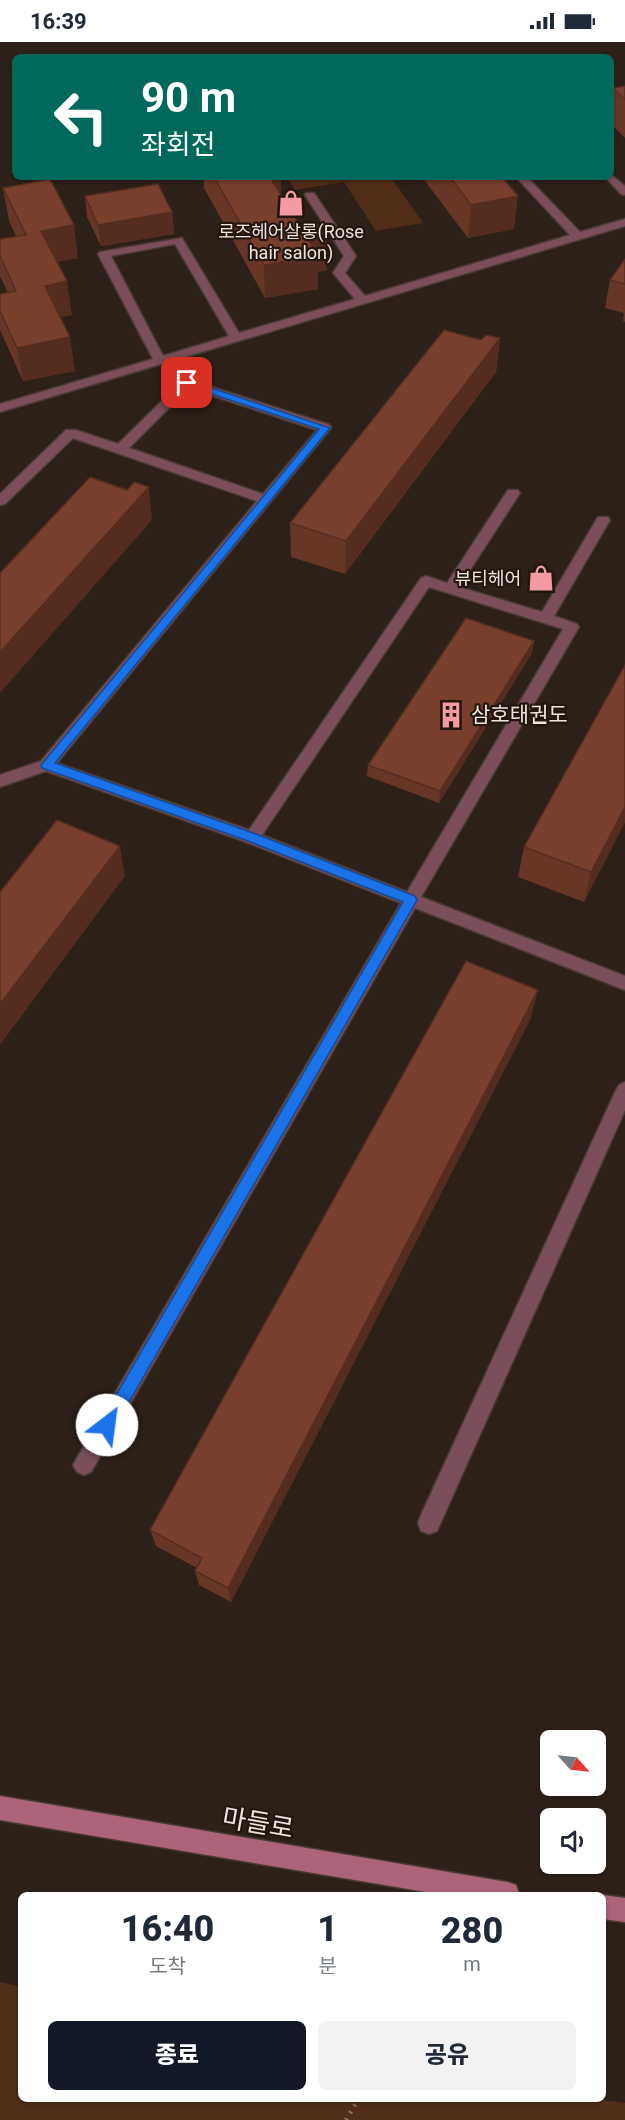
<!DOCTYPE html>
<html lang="ko">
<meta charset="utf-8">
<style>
body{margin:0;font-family:Roboto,"Noto Sans KR",sans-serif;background:#f2f2f3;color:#1f2937;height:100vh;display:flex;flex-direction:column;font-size:22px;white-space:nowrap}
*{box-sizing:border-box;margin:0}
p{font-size:20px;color:#747a83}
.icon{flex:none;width:33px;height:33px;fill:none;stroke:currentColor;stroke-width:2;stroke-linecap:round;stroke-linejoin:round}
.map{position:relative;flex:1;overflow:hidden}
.details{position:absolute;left:18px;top:1850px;width:588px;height:210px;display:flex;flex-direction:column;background:#fff;border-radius:9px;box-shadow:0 2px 4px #0004}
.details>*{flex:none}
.hud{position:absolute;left:12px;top:12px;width:602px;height:126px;border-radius:9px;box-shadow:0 2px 4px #0004;background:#00695c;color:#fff;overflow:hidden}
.needle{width:39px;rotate:117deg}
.tools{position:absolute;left:540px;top:1688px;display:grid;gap:12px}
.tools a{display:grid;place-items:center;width:66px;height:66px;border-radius:9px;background:#fff;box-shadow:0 2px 4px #0004;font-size:30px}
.pin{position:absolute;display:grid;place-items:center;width:51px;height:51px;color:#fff;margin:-26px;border-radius:12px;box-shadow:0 3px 9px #0006}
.me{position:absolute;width:66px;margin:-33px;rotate:30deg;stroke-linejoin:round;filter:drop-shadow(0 0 4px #0008)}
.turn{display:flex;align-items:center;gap:21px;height:126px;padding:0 30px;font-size:27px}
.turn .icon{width:78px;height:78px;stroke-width:2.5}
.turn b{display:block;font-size:42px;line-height:51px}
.eta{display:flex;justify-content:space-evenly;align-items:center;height:102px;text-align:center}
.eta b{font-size:36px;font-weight:800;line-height:42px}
.cta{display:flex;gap:12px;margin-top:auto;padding:12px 30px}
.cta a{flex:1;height:69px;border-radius:9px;background:#111827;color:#fff;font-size:24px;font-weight:800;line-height:69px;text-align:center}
.cta a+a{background:#f2f2f3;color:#1f2937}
.status{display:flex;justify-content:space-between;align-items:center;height:42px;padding:0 30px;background:#fff;direction:ltr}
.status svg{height:16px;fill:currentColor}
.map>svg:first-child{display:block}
.green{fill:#522d19}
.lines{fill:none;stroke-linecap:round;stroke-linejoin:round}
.lane-casing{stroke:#483b34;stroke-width:3}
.secondary-casing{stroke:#483b34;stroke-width:3}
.path{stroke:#81756e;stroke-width:4.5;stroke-dasharray:2 6;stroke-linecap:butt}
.lane{fill:#7c4d5a;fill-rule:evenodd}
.secondary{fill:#ad6379;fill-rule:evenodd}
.wall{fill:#683627}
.shaded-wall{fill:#552c20}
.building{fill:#793f2d;stroke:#552c20;stroke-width:1.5}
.route{fill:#1a73e8;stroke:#114b97;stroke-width:1.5}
.labels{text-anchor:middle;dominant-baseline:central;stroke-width:4.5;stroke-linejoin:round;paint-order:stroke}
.far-poi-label{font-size:18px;fill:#eee4df;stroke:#23160f}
.poi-label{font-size:21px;fill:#eee4df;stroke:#23160f;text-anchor:start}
.near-street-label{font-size:26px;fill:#eee4df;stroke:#23160f}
</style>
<div class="status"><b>16:39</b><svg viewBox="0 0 49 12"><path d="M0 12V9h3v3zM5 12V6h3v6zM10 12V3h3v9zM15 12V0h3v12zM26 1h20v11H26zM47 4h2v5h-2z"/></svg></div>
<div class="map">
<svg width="625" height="2078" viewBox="0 0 625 2078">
<rect width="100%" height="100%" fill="#2d2018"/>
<path class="green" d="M298,135H391L423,181L376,189L344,140L295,148L288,137Z
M0,1940L21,1945V2056H587L625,2061V2078H0Z"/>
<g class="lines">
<g class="lane-casing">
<path id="lane" d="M610,132L625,144V153L621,152L605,135H610Z
M516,135H527L580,190L625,177V184L0,370V362L153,317L98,212L100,210L182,196L239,291L355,257L333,231L344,214L305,153L306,151H314L356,214L345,231L365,254L570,193ZM175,202L229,294L163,314L111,214Z
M187,337L330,383L331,386L57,721L249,788L421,536L426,534L447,541L508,448H518L520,451L459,545L542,570L598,475H608L610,478L554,574L577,582L579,585L421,855L625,934V948L415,866L91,1430L84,1433L77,1430L73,1423L77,1416L401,861L246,800L46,729L0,745V733L41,719L257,459L73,396L5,462L0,463V452L66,388H76L118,402L183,338ZM189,346L317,388L263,452L129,406ZM429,545L563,587L407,850L262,793Z
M625,1040V1068L437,1489L429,1492L421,1489L418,1481L421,1473L616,1048L619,1043Z"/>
</g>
<g class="secondary-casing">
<path id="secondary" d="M0,1754L507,1840L516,1843L519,1852H438L0,1778Z
M603,1853L625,1856V1880L603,1877Z"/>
</g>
<path class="path" d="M346,2078L359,2056"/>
<use href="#lane" class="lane"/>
<use href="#secondary" class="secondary"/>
</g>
<path class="wall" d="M625,44V96L610,81V61L613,46Z
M204,135H281V154L327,228L318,230V247L265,256L204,146Z
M422,135H502L514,187L468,196Z
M3,146L78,216L57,220L72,273L60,275L75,329L23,339L0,288V252L8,251L0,234V197L16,194L9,179Z
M85,154L172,170L174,192L101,204L87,175Z
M625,217V280L623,279L624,271L605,266L610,238Z
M500,296L496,330L345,532L291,515L290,481L481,298Z
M534,599L532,611L439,761L367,734L368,723Z
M625,623V780L584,860L518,835L524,805Z
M531,976L231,1560L199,1543L195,1529L197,1526L156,1504L150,1488Z"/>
<path class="shaded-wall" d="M266,135H281V160Z
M518,154L514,187L468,196L471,163Z
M172,170L174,192L101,204L98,183Z
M74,183L78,216L46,222L41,189Z
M327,195V228L318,230V247L265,256L264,223L309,198Z
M67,239L72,273L50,277L45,244Z
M70,295L75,329L23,339L17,306Z
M500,296L496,330L345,532L346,499Z
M149,445L152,478L0,651V610Z
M534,599L532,611L439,761L440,749Z
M625,765V780L584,860L591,830Z
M120,804L125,834L0,1003V962Z
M538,948L531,976L231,1560L228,1546Z"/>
<path class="building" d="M625,44V58L613,46Z
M214,135H270L301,186L320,183L327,195L309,198L318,213L264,223Z
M450,135H502L518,154L471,163Z
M50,137L74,183L41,189L67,239L45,244L70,295L17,306L0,269V252L16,249L0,214V197L26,193L3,146Z
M158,142L172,170L98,183L85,154Z
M625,217V242L610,238Z
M444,288L481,298L486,293L500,296L346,499L290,481Z
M90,435L127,448L134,440L149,445L0,610V531Z
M466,576L534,599L440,749L368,723Z
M625,623V765L591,830L524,805Z
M57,778L120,804L0,962V850Z
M466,919L538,948L228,1546L195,1529L202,1516L150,1488Z"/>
<path class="route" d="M184,339H191L330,386L55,721L256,792L415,854L417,858L113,1388L107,1391L102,1388L99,1383L102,1377L403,860L248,799L42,726L41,723L319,387L184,343Z"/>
<defs>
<g id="shop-bare" transform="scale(2.07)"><path d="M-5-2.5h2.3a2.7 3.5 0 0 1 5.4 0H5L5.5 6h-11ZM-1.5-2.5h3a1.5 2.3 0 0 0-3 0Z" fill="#f49aa2" stroke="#23160f" stroke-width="2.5" paint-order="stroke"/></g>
<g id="building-bare" transform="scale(2.07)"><path d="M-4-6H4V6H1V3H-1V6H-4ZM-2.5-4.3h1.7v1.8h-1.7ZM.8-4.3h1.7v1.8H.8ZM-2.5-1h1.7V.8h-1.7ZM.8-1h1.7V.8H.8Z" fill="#f49aa2" stroke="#23160f" stroke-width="2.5" paint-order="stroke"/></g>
</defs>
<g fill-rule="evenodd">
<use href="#shop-bare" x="291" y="161"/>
<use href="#shop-bare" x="541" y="536"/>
<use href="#building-bare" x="451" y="673"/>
</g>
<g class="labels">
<g class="far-poi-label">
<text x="291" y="189">로즈헤어살롱(Rose<tspan x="291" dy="21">hair salon)</tspan></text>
<text x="521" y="536" text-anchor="end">뷰티헤어</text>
</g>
<g class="poi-label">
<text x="471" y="673">삼호태권도</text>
</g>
<g class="near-street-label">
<text transform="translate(258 1781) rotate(10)">마들로</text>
</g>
</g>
</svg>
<div class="tools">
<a><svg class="needle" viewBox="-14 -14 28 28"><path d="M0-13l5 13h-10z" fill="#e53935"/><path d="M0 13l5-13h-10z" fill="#747a83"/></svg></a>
<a><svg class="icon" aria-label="sound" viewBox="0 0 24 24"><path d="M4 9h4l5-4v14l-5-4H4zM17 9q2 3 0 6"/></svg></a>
</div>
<div class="pin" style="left:187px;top:341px;background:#d93025"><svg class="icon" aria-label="arrive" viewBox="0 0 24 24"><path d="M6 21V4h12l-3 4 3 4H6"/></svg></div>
<svg class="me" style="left:107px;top:1383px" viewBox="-20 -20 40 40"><circle r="19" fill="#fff"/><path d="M0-13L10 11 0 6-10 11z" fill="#1a73e8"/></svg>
<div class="hud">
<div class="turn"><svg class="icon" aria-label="left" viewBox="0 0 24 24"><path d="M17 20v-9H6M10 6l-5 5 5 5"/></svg><div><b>90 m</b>좌회전</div></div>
</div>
<section class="details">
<div class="eta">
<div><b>16:40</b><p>도착</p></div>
<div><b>1</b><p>분</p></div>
<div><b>280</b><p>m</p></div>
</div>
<div class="cta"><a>종료</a><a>공유</a></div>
</section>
</div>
